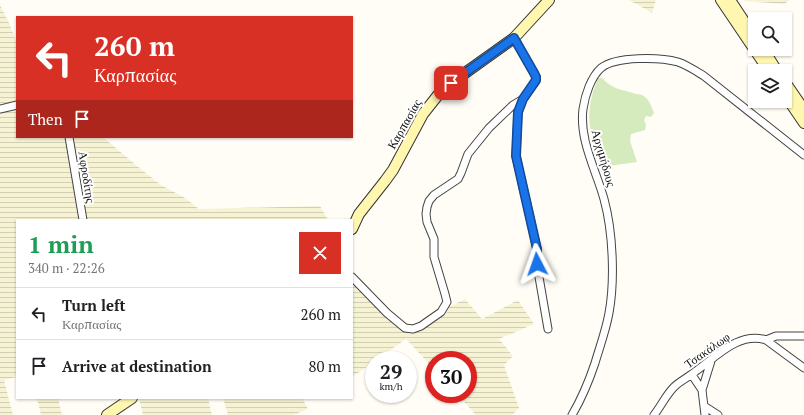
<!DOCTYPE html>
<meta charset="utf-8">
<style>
body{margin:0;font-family:"PT Serif",serif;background:#f6f6f6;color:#202124;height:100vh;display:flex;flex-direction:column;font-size:15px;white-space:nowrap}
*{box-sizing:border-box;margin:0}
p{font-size:13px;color:#757577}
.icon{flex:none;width:22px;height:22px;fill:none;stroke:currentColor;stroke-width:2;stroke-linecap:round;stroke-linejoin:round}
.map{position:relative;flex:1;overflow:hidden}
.details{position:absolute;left:16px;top:219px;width:337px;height:180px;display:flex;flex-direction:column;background:#fff;border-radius:0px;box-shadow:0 1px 3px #0004}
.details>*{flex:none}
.top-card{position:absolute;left:16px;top:16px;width:337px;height:122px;border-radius:0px;box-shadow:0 1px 3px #0004;background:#d93025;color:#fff;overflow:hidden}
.tools{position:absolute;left:748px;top:12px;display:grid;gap:8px}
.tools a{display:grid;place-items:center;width:44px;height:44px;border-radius:0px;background:#fff;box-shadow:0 1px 3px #0004;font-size:20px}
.speed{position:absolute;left:365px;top:351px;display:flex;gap:8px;font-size:20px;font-weight:700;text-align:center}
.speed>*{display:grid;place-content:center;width:52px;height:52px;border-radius:50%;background:#fff;box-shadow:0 1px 3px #0004;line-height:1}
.speed small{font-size:10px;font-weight:400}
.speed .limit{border:6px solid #d22;background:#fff;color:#111}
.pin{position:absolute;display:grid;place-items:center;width:34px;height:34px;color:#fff;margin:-17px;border-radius:8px;box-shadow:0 2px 6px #0006}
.me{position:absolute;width:44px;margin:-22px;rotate:356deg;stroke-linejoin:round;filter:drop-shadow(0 0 3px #0008)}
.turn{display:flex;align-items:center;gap:14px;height:84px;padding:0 12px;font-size:18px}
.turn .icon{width:52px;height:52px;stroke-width:2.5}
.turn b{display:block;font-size:28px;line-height:34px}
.then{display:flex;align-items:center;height:38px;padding:0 12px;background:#0003;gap:8px;font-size:15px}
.round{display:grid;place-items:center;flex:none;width:42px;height:42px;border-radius:0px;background:#f6f6f6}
.overview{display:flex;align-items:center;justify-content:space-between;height:68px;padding:0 12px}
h1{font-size:24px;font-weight:600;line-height:30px;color:#1e9e55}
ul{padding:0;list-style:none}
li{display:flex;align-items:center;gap:12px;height:52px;padding:0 12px;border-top:1px solid #e0e0e0}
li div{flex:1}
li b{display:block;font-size:15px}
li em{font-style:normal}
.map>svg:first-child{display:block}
.farmland{fill:url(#farmland-rules)}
.grass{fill:#d5ebbd}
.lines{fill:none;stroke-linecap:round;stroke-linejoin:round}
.street-casing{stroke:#444;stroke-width:9}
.secondary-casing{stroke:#333;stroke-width:12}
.street{stroke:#fff;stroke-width:7}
.secondary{stroke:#fff6b0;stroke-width:10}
.route-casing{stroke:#114b97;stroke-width:10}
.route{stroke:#1a73e8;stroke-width:7}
.labels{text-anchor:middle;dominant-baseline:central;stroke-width:4;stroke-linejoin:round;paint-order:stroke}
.street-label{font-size:12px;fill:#111;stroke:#fff}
</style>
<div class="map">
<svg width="804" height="415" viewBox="0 0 804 415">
<defs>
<pattern id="farmland-rules" width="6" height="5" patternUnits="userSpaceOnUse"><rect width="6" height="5" fill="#f6f3d4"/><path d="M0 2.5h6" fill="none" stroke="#d2cfb5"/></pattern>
</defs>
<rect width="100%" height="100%" fill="#fffdf5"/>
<path class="farmland" d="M629,0H656L652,13Z
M744,0H790L784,4L745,1Z
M0,5L9,23L17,43V137H103L137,166L161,185L185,198L199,209L320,206L328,220H17V377L4,380L13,415H0Z
M352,278L353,282L399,328L404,331L414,332L446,314L449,307L465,299L482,319L518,300L534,324L499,339L513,356L504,365L519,408L512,415H476L457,394H468V360H434V369L406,339L376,360H374V362L352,377Z
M37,398H58L62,415H41Z
M139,398H208L212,415H143Z
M223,398H302L308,409L293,415H228Z"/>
<path class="grass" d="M598,78H602C613,90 622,89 636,94C639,94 643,95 645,97C650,101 652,108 654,113L651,117L646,116L644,120L646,125L645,130L631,134L630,141L637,162L601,167C593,144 585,121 592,96C593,90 596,84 598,78Z"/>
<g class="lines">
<g class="street-casing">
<path id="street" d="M523,99L518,112L516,156L537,249L539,277L548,329
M0,109L17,105
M69,137L83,220
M352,277L387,313L405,328L413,329L421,326L441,312L447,302L445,294L434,257V239L427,222L426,214L427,207L429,201L434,195L458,179L461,173L468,154L489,128L513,105L523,99L536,81V77L534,73L514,38
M766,340L776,336H804
M692,375L702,390
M704,406L718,415
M572,415C582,398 589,381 595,363C600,346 606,330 609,313C615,280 613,232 604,199C596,170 579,140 583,109C585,95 591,77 601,68C616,56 660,57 678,62C687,65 696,71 704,76L804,155
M654,415C661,406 666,395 674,387C680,381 689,377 696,371C716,357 739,331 766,340L804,368
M705,415L702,390L711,361"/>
</g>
<g class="secondary-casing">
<path id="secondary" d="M721,0L769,71
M730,0L755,38
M763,49L777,71
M785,82L804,110
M785,95L804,123
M352,229L359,214L385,181L393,170L423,114L442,90L451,83L514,38L549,0
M107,415L132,398"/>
</g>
<use href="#street" class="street"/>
<use href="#secondary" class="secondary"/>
</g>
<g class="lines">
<g class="route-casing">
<path id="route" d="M451,83L514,38L534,73L536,77V80L523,99L518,112L516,156L537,249V264"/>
</g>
<use href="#route" class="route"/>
</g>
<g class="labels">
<g class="street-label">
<text transform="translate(404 124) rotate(-60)">Καρπασίας</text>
<text transform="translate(604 158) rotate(74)">Αρχιμήδους</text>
<text transform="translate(87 177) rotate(81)">Αφροδίτης</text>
<text transform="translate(707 350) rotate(-35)">Τσακάλωφ</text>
</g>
</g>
</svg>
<div class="tools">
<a><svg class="icon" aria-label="search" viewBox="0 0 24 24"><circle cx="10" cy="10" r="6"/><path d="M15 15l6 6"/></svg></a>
<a><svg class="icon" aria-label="layers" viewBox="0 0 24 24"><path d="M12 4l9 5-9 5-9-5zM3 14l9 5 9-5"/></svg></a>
</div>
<div class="speed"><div>29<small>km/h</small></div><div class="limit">30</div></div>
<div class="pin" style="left:451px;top:83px;background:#d93025"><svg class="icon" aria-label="arrive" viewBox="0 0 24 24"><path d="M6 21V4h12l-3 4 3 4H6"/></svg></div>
<svg class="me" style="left:537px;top:264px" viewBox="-20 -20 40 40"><path d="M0-17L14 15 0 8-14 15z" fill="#1a73e8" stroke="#fff" stroke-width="4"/></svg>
<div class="top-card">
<div class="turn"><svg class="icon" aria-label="left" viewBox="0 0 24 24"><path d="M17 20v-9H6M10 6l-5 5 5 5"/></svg><div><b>260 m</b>Καρπασίας</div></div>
<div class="then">Then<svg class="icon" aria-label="arrive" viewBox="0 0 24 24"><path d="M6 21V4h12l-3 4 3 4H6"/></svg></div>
</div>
<section class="details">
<div class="overview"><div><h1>1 min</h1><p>340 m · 22:26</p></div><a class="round" style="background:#d93025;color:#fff"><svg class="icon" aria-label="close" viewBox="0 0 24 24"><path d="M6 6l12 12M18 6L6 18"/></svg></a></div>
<ul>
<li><svg class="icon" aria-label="left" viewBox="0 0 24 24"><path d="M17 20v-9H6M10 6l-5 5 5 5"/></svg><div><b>Turn left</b><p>Καρπασίας</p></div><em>260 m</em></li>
<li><svg class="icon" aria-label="arrive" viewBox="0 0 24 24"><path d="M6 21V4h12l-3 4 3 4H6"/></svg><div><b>Arrive at destination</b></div><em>80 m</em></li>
</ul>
</section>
</div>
